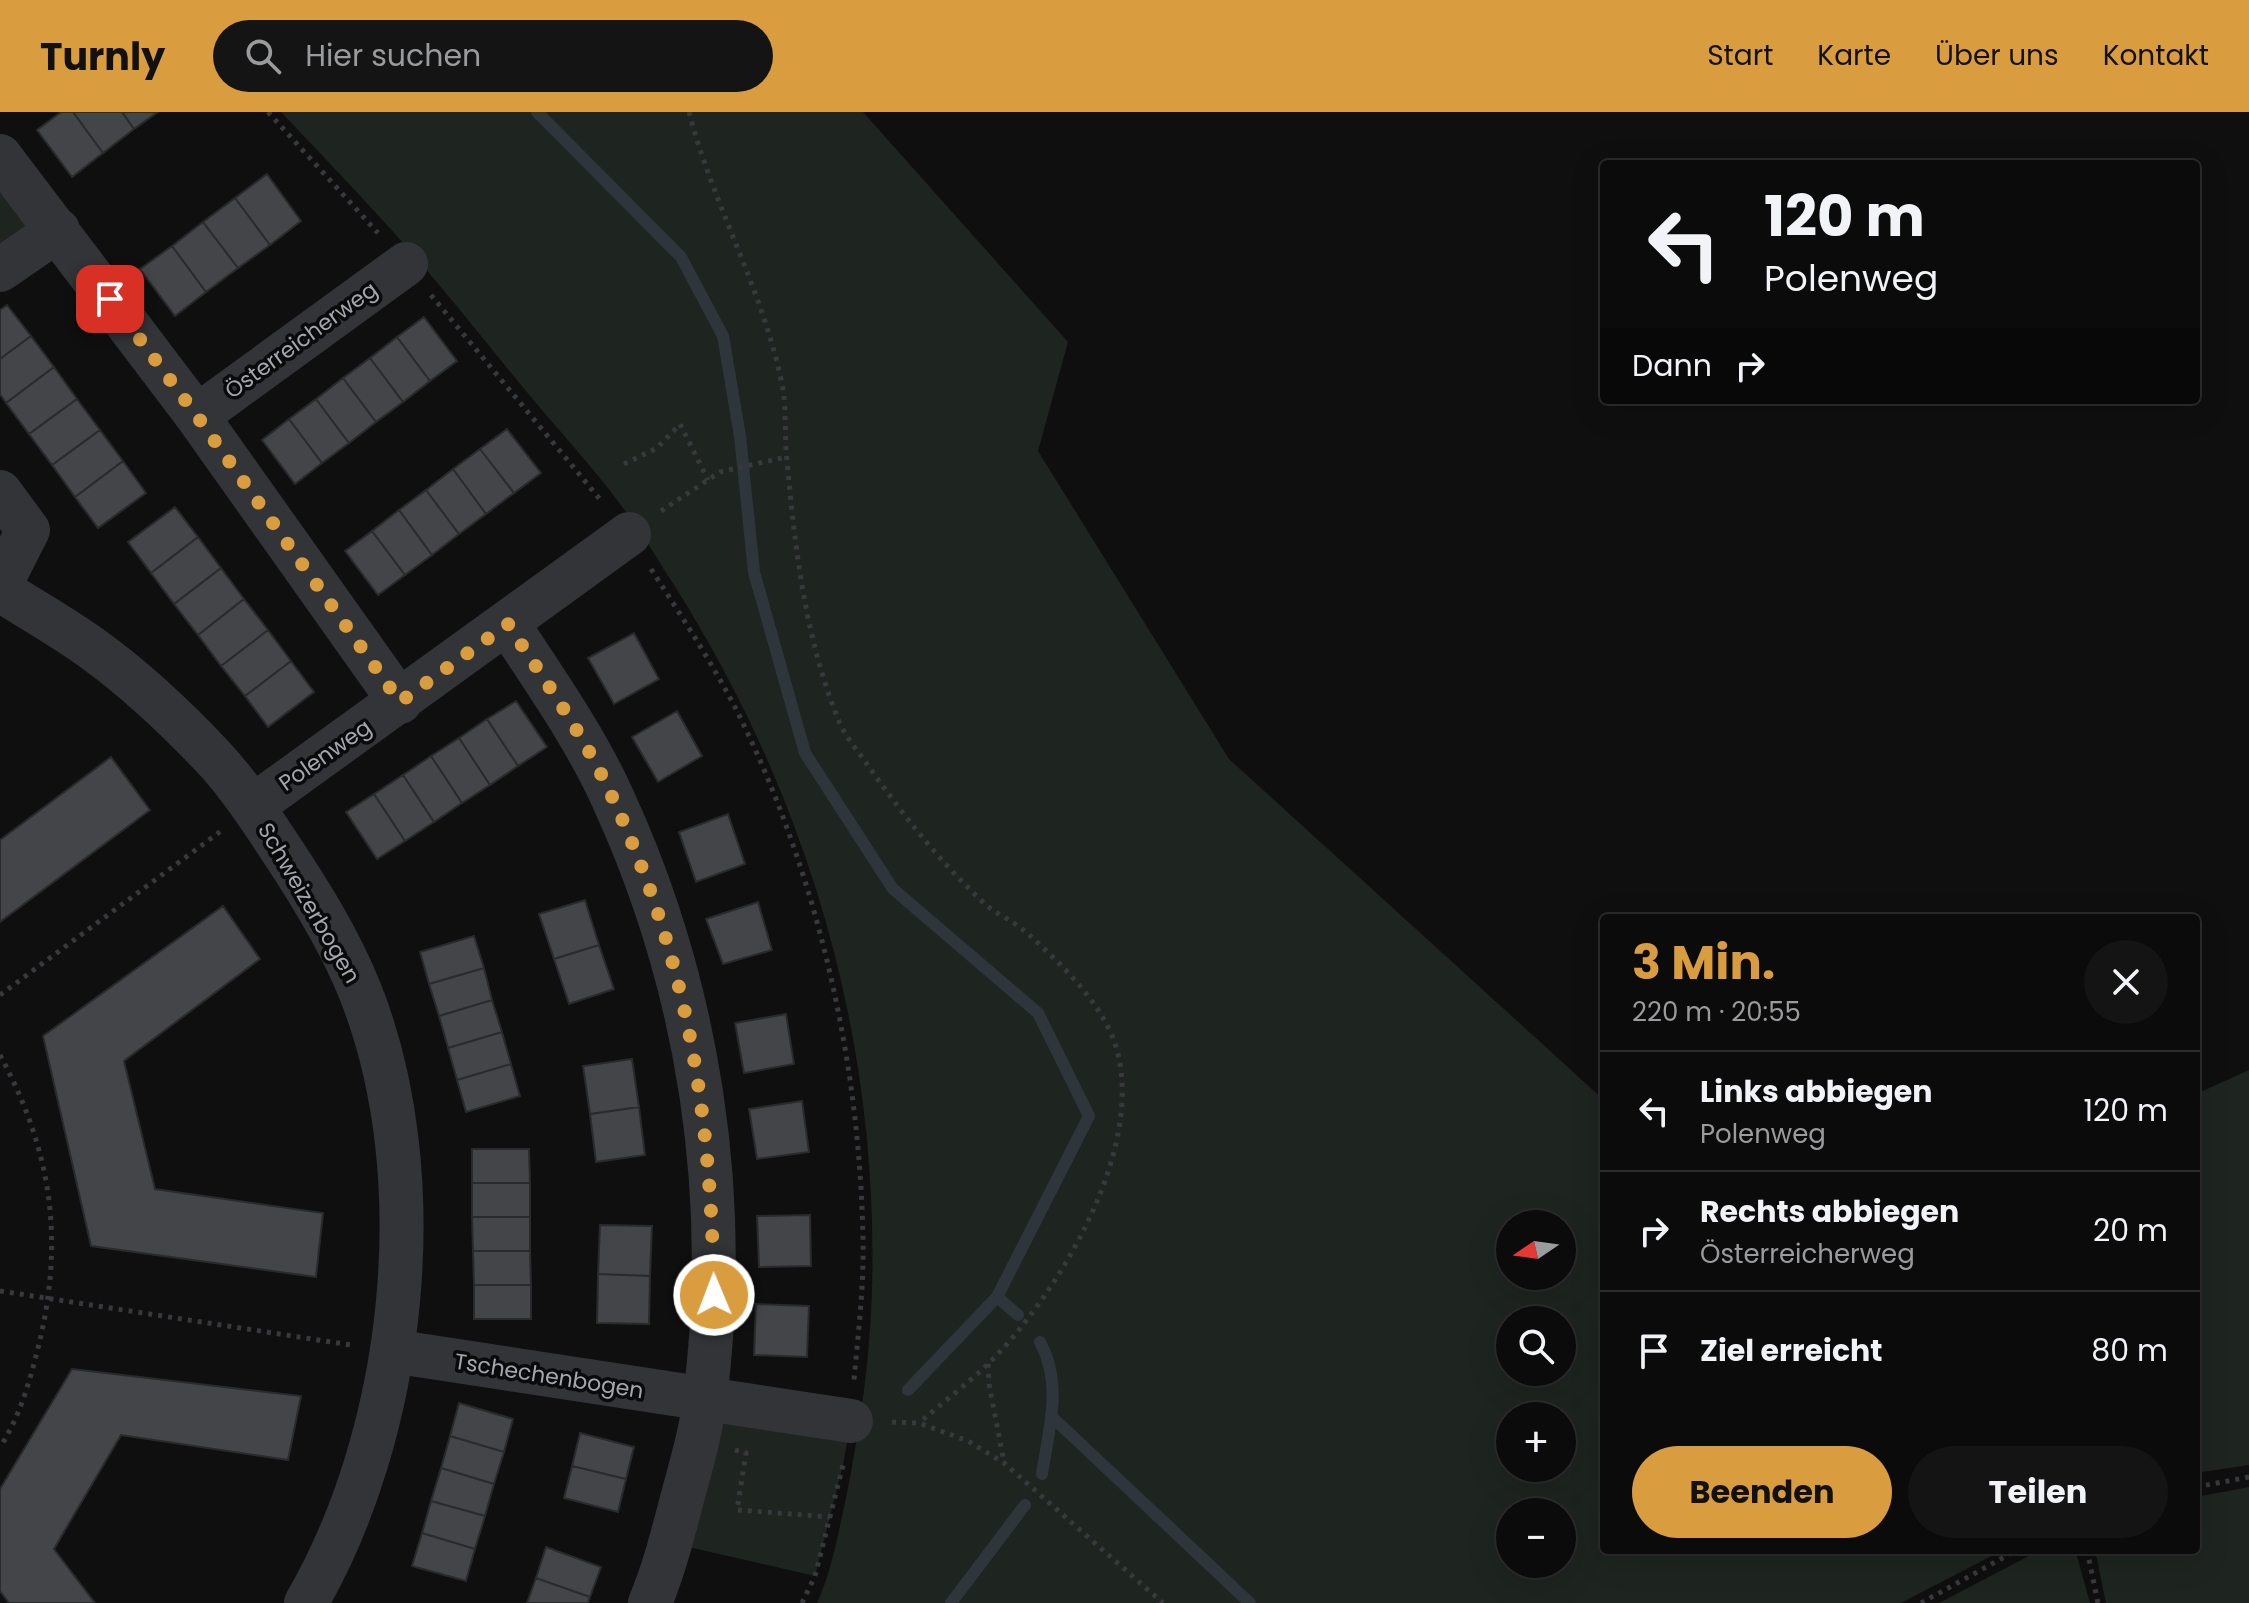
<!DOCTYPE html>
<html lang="de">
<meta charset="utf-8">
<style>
body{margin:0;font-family:Poppins,sans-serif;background:#141415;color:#f1f3f6;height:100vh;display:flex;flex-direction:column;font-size:30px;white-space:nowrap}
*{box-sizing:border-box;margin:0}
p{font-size:26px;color:#9a9b9d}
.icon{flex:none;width:44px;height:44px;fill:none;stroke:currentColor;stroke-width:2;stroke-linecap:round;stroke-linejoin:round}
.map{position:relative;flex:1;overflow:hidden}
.sheet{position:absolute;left:1600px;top:802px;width:600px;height:640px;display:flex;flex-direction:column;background:#0b0b0c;border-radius:8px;box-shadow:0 8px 32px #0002,0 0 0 2px #2b2b2d}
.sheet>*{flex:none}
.guide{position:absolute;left:1600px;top:48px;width:600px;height:244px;border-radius:8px;box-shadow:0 8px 32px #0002,0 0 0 2px #2b2b2d;background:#0b0b0c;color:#f1f3f6;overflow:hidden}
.needle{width:52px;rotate:257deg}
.controls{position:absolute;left:1496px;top:1098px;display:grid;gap:16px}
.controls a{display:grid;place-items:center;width:80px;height:80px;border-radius:50%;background:#0b0b0c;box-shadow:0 8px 32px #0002,0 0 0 2px #2b2b2d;font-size:40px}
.pin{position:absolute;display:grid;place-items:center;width:68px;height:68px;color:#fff;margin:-34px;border-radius:16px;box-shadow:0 4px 12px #0006}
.me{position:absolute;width:88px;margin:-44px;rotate:359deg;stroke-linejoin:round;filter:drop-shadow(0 0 6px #0008)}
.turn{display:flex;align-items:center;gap:28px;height:168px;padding:0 32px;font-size:36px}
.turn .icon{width:104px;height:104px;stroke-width:2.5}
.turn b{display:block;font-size:56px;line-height:68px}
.then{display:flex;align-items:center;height:76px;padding:0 32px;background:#0003;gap:16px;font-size:30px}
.round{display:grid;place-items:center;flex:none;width:84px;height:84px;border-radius:42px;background:#141415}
.summary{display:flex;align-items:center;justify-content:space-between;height:136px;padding:0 32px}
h1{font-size:48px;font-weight:700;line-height:60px;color:#d99c3e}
.primary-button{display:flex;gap:16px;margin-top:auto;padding:16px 32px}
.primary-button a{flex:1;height:92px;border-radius:48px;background:#d99c3e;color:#111;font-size:32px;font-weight:700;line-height:92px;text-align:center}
.primary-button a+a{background:#141415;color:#f1f3f6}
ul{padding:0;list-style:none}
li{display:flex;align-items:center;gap:24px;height:120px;padding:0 32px;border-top:2px solid #2b2b2d}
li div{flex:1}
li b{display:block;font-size:30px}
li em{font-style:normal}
header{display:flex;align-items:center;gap:48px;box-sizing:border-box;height:112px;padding:0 40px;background:#d99c3e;color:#111}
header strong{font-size:38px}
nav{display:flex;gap:44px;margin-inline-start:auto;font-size:28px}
.search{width:560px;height:72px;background:#141415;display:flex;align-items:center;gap:20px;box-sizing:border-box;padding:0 28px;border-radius:44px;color:#9a9b9d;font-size:30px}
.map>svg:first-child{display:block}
.green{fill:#1e241f;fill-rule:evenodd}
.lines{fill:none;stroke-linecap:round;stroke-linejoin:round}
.stream{stroke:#2e363b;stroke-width:12}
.building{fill:#434548;stroke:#292a2c;stroke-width:2}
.path{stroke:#37393c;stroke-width:5;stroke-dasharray:4 6;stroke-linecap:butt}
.minor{stroke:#333437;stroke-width:44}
.route{stroke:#d99c3e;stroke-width:14;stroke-dasharray:0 25.2}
.labels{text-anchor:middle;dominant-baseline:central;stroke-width:7;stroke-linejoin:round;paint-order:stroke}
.street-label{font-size:22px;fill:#a2a7af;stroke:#0a0a0b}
</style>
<header>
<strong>Turnly</strong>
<div class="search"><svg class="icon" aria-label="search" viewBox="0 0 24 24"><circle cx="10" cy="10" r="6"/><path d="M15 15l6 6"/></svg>Hier suchen</div>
<nav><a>Start</a><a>Karte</a><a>Über uns</a><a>Kontakt</a></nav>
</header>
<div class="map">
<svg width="2249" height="1491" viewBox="0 0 2249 1491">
<rect width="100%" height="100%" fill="#0f0f10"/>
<path class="green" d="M281,0H863L1068,230L1038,339L1229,647L1604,988V1438H2003L1901,1491H817C832,1458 838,1422 846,1386C860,1316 870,1248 872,1177C879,925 808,685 674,473C657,447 642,420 623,396C593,355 558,318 526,279C483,227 441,173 396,123C359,82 320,41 281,0ZM1510,1112H1562V1164H1510ZM1510,1208H1562V1260H1510ZM1510,1304H1562V1356H1510ZM1510,1400H1562V1452H1510Z
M0,44L58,118L0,158Z
M2249,958V1353L2196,1361V982Z
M705,1288L851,1309L843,1353L815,1464L671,1431Z
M2249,1375V1491H2106L2095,1438H2196V1385Z
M2040,1438H2072L2077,1444L2090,1491H1939Z"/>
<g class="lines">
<path class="stream" d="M537,0L681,145L723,224L740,324L754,460L805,641L893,777L1038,901L1089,1004L997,1185L908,1278
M997,1185L1018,1203
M1040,1230C1063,1272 1049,1316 1042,1362
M1051,1304L1250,1491
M951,1491L1025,1393"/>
</g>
<path class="building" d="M61,0H73L103,41L72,65L37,18Z
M73,0H122L134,17L103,41Z
M122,0H158L134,17Z
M267,62L301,109L270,133L235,86Z
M235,86L270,133L238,156L203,110Z
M203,110L238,156L206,180L172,134Z
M172,134L206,180L175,204L140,157Z
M7,193L31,224L0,247V198Z
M424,205L457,249L430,269L397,225Z
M31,224L54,255L6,291L0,282V247Z
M397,225L430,269L403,290L370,246Z
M370,246L403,290L376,310L343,266Z
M54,255L77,287L29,322L6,291Z
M343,266L376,310L349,331L316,287Z
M77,287L100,318L52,353L29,322Z
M316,287L349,331L322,351L289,307Z
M289,307L322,351L295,372L262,328Z
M507,317L541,361L514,381L480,337Z
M100,318L123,349L75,385L52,353Z
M480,337L514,381L486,402L453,357Z
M123,349L146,381L98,416L75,385Z
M453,357L486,402L459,422L426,378Z
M426,378L459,422L432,443L399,398Z
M175,395L198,425L151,461L128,430Z
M399,398L432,443L405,463L372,419Z
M372,419L405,463L378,483L345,439Z
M198,425L221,456L174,492L151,461Z
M221,456L244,487L198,523L174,492Z
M244,487L268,518L221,554L198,523Z
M268,518L291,549L245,584L221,554Z
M634,521L659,567L614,592L588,546Z
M291,549L314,580L268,615L245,584Z
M516,589L547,635L518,654L487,607Z
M677,599L702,644L658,670L632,625Z
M487,607L518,654L490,673L459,626Z
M459,626L490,673L462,691L431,644Z
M431,644L462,691L434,710L403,663Z
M111,645L150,698L0,810V728Z
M403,663L434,710L405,729L374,682Z
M374,682L405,729L377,747L346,700Z
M728,702L745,752L696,770L679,720Z
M585,788L599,833L554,847L539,802Z
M758,790L772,838L723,852L706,807Z
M223,794L260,847L124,949L155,1077L323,1101L316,1165L91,1134L43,924Z
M474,824L484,856L429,872L420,840Z
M599,833L614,877L569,892L554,847Z
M484,856L492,888L439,904L429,872Z
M492,888L502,920L448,936L439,904Z
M786,902L794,952L744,961L735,911Z
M502,920L511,952L457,968L448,936Z
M632,947L639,995L590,1002L583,954Z
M511,952L520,984L466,1000L457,968Z
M802,989L809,1040L757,1047L749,997Z
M639,995L645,1043L596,1050L590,1002Z
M472,1037H529L530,1071H472Z
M472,1071H530V1105H472Z
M810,1103L811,1154L759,1155L757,1104Z
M472,1105H530V1139H473Z
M600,1113L652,1114L650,1164L598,1162Z
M473,1139H530L531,1173H474Z
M598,1162L650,1164L649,1212L597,1211Z
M474,1173H531V1207H474Z
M756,1192L809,1194L807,1245L754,1243Z
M72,1257L301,1284L288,1348L121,1323L54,1437L95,1491H9L0,1479V1377Z
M459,1291L513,1307L504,1340L450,1324Z
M580,1321L634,1335L626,1367L572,1354Z
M450,1324L504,1340L494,1372L441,1356Z
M572,1354L626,1367L618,1400L564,1386Z
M441,1356L494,1372L485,1404L431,1389Z
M431,1389L485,1404L475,1437L422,1421Z
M422,1421L475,1437L466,1469L412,1454Z
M546,1435L601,1455L590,1485L536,1466Z
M536,1466L590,1485L588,1491H527Z"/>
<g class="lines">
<path class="path" d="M268,0L378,121
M689,0C713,93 763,178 782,272C787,297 784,323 787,348C795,436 805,525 838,607C844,623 857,638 867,652C902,702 939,749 984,791C997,803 1014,809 1027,821C1059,850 1097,886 1113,926C1152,1029 1059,1182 988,1252C966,1273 941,1292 919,1311
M431,183L603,391
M624,352L657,336L680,312L708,368
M661,399L720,360L786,345
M651,457C682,505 713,552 739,603C818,764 860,950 863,1129C864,1175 858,1222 854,1268
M0,883L221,719
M0,943C54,1043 65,1134 36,1244C28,1275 18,1308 0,1335
M0,1179L351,1233
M988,1252L989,1272L1004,1350
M892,1310L919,1311L968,1329L1004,1351L1163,1491
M735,1338L746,1341L737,1398L830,1405
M2196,1375L2249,1365
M2087,1438L2098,1491
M802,1491L815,1464L844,1349
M1921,1491L2017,1438"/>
<path class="minor" d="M0,44L197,304L400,590
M0,158L58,118
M197,304L406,152
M0,380L28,418L0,473
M0,478C32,498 66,517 97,540C138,570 178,608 213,645C239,673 260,705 281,737C311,782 340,829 360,879C434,1064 405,1321 306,1491
M508,512C545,569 586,626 614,689C699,875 731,1083 705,1286C701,1320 691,1354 682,1387C673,1422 664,1457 650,1491
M253,694L629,422
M392,1239L851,1309"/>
</g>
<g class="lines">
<path class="route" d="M110,187L197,304L400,590L508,512C545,569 586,626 614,689C689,853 711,1004 714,1183"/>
</g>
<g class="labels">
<g class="street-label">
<text transform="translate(301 228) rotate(-36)">Österreicherweg</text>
<text transform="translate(325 643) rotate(-35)">Polenweg</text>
<text transform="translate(309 791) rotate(60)">Schweizerbogen</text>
<text transform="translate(549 1264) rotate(9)">Tschechenbogen</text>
</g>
</g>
</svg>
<div class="controls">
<a><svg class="needle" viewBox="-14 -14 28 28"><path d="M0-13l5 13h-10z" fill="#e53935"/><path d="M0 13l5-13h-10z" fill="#9a9b9d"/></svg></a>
<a><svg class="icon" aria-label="search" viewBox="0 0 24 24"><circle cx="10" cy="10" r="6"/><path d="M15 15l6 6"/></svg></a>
<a>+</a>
<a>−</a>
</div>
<div class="pin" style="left:110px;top:187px;background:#d93025"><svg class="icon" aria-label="arrive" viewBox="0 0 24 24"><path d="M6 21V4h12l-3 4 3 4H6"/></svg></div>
<svg class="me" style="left:714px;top:1183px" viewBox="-20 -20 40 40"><circle r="17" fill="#d99c3e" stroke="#fff" stroke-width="3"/><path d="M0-11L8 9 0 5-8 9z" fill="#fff"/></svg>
<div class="guide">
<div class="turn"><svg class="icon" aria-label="left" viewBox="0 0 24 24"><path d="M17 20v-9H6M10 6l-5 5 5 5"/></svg><div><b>120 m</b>Polenweg</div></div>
<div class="then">Dann<svg class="icon" aria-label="right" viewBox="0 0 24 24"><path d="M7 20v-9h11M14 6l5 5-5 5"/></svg></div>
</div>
<section class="sheet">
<div class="summary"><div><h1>3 Min.</h1><p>220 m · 20:55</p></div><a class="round"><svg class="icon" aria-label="close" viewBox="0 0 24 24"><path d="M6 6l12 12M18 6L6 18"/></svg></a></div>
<ul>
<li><svg class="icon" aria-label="left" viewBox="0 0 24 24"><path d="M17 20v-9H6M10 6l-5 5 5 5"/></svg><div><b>Links abbiegen</b><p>Polenweg</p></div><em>120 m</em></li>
<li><svg class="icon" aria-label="right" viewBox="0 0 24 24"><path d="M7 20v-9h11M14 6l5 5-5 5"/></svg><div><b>Rechts abbiegen</b><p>Österreicherweg</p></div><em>20 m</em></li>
<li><svg class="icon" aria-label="arrive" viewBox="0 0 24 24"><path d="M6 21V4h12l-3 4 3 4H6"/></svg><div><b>Ziel erreicht</b></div><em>80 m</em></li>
</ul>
<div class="primary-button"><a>Beenden</a><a>Teilen</a></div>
</section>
</div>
